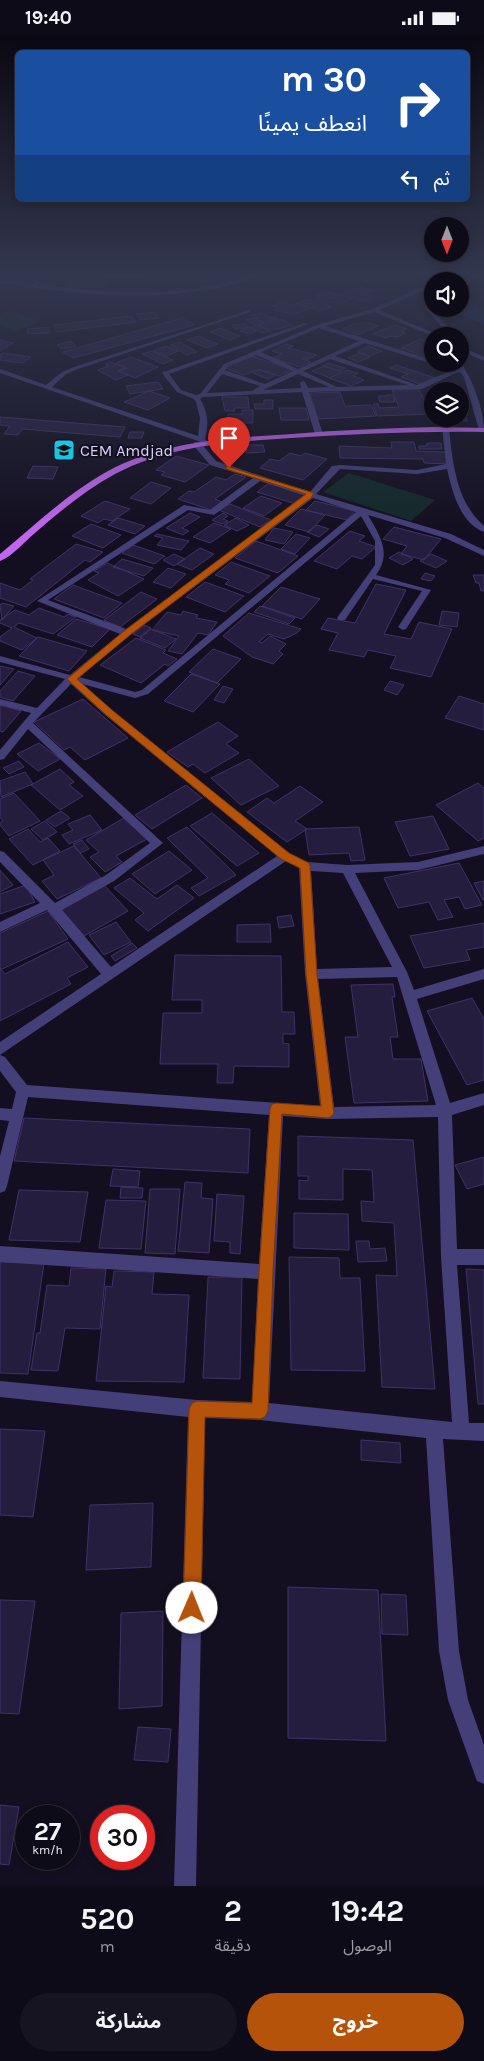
<!DOCTYPE html>
<html lang="ar">
<meta charset="utf-8">
<style>
body{margin:0;font-family:Karla,"Noto Sans Arabic",sans-serif;background:#171421;color:#f1f3f6;direction:rtl;height:100vh;display:flex;flex-direction:column;font-size:19px;white-space:nowrap}
*{box-sizing:border-box;margin:0}
p{font-size:16px;color:#9b9ba2}
.icon{flex:none;width:28px;height:28px;fill:none;stroke:currentColor;stroke-width:2;stroke-linecap:round;stroke-linejoin:round}
.map{position:relative;height:1851px;overflow:hidden;direction:ltr}
.details{display:flex;flex-direction:column;background:#0e0b18;flex:1}
.details>*{flex:none}
.top-card{position:absolute;left:15px;top:15px;width:455px;height:152px;border-radius:8px;box-shadow:0 2px 8px #0003,0 0 0 1px #2e2b37;direction:rtl;background:#1a4fa0;color:#fff;overflow:hidden}
.needle{width:32px;rotate:180deg}
.tools{position:absolute;left:424px;top:182px;display:grid;gap:10px}
.tools a{display:grid;place-items:center;width:45px;height:45px;border-radius:50%;background:#0e0b18;box-shadow:0 2px 8px #0003,0 0 0 1px #2e2b37;font-size:25px}
.speed{position:absolute;left:15px;top:1770px;display:flex;gap:10px;font-size:25px;font-weight:700;text-align:center}
.speed>*{display:grid;place-content:center;width:65px;height:65px;border-radius:50%;background:#0e0b18;box-shadow:0 2px 8px #0003,0 0 0 1px #2e2b37;line-height:1}
.speed small{font-size:12px;font-weight:400}
.speed .limit{border:8px solid #d22;background:#fff;color:#111}
.pin{position:absolute;display:grid;place-items:center;width:42px;height:42px;color:#fff;margin:-51px -21px;border-radius:50% 50% 50% 0;rotate:-45deg;box-shadow:0 0 5px #0007}
.pin .icon{rotate:45deg}
.me{position:absolute;width:55px;margin:-28px;rotate:1deg;stroke-linejoin:round;filter:drop-shadow(0 0 4px #0008)}
.turn{display:flex;align-items:center;gap:18px;height:105px;padding:0 20px;font-size:22px}
.turn .icon{width:65px;height:65px;stroke-width:2.5}
.turn b{display:block;font-size:35px;line-height:42px}
.then{display:flex;align-items:center;height:48px;padding:0 20px;background:#0003;gap:10px;font-size:19px}
.eta{display:flex;justify-content:space-evenly;align-items:center;height:85px;text-align:center}
.eta b{font-size:30px;font-weight:700;line-height:35px}
.primary-button{display:flex;gap:10px;margin-top:auto;padding:10px 20px}
.primary-button a{flex:1;height:58px;border-radius:30px;background:#b45309;color:#fff;font-size:20px;font-weight:700;line-height:58px;text-align:center}
.primary-button a+a{background:#171421;color:#f1f3f6}
.status{display:flex;justify-content:space-between;align-items:center;height:35px;padding:0 25px;background:#0e0b18;direction:ltr}
.status svg{height:14px;fill:currentColor}
.map>svg:first-child{display:block}
.green{fill:#132929}
.lines{fill:none;stroke-linecap:round;stroke-linejoin:round}
.river{fill:#152644;fill-rule:evenodd}
.building{fill:#251d3e;stroke:#3f3268}
.minor{fill:#443f79;fill-rule:evenodd}
.major{fill:#c066ee;fill-rule:evenodd}
.route{fill:#b45309;stroke:#753606}
.labels{text-anchor:middle;dominant-baseline:central;stroke-width:4;stroke-linejoin:round;paint-order:stroke}
.far-poi-label{font-size:16px;fill:#d9d3fa;stroke:#130f20;text-anchor:start}
</style>
<div class="status"><b>19:40</b><svg viewBox="0 0 49 12"><path d="M0 12V9h3v3zM5 12V6h3v6zM10 12V3h3v9zM15 12V0h3v12zM26 1h20v11H26zM47 4h2v5h-2z"/></svg></div>
<div class="map">
<svg width="484" height="1851" viewBox="0 0 484 1851">
<rect width="100%" height="100%" fill="#130f20"/>
<path class="green" d="M11,275L41,287L15,296L0,290V279Z
M349,438L435,465L411,486L323,457Z"/>
<g class="lines">
<path class="river" d="M460,263L467,265L484,275V288L470,284L453,274H460Z"/>
</g>
<path class="building" d="M201,239H238L204,248L193,243Z
M275,239H296L307,242L300,246Z
M367,239L382,241L385,239H412L411,240L414,243L406,245L393,243L385,249L362,246L364,245L362,243Z
M71,242L109,243L105,251H67Z
M362,252L374,256L366,259L374,262L364,266L353,263L339,269L332,266L325,269L331,272L320,276L297,268L307,264L314,266L322,263L315,261L326,256L337,260Z
M282,267L295,271L298,269L309,273L295,279L273,275L278,273L272,271Z
M154,277L158,283L140,285L136,279Z
M262,278L269,283L276,282L278,284L262,287L252,280Z
M132,281L136,287L57,297L54,290Z
M182,283L194,290L73,323L63,317Z
M253,283L264,288L256,290L246,285Z
M282,284L293,290L270,296L260,290Z
M365,287L378,291L358,300L342,294L356,288L359,289Z
M246,289L249,293L235,294L232,290Z
M258,290L269,296L262,298L250,292Z
M394,290L407,294L401,297L406,298L397,302L392,301L386,303L373,299Z
M49,292L50,298L28,299L27,294Z
M248,292L257,296L249,299L240,296Z
M220,293L240,301L230,305L210,297Z
M198,301L218,309L207,313L187,305Z
M420,304L432,307V324L401,313Z
M0,305L13,308L2,315H0Z
M71,306L76,311L62,314L57,310Z
M180,307L197,317L186,320L170,310Z
M286,309L293,311L288,313L317,320L309,324H303L311,327L300,332L273,323L282,319L272,316Z
M165,311L178,316L167,321L153,316Z
M368,311L382,316L370,321L357,317Z
M152,316L173,325L163,329L142,319Z
M3,318L31,322L23,328L0,325V320Z
M360,318L370,322L358,327L348,323Z
M252,321L292,335L279,341L259,334L244,340L225,333Z
M131,322L158,332L135,343L119,336L127,333L116,328Z
M111,327L125,333L118,336L128,340L116,345L97,335L109,331L105,329Z
M328,328L345,333L341,336L323,331Z
M396,330L435,343L422,350L401,342L408,339L390,333Z
M324,331L341,337L330,343L312,336Z
M259,335L275,340L268,344L253,338Z
M347,335L358,338L353,341L364,345L351,351L329,343Z
M158,347L163,354L130,359L126,351Z
M433,351L457,352L459,356H434Z
M419,354L431,379L377,381L373,369H378L379,373L399,372L392,355Z
M149,356L170,363L148,375L124,367Z
M340,357L345,371L371,370L376,381L318,384L310,358Z
M386,360H393L395,367H380L378,361H386Z
M460,361L467,386H441V384H460Z
M222,362H248L249,373H234L235,376H225Z
M264,365H273V374H255L254,369H264Z
M279,373H306L309,385H281Z
M242,375H253V388H228V379H243Z
M0,382L125,392L120,402L22,394L18,400L4,399L10,391L0,390Z
M130,397H144L142,403H128Z
M391,407H414L416,416L446,417L448,429L424,428L423,424L340,423L339,411L392,413Z
M427,408H441L442,414H419V411H427Z
M245,410H263L265,417L246,418Z
M290,418L301,421L305,418L327,424L303,445L260,433L270,424L279,426Z
M176,421L209,430L185,447L161,440L165,437L156,435Z
M33,431L58,432L53,444L27,443Z
M235,439L246,442L215,464L222,467L211,475L178,464L189,456L194,457L216,442L226,445Z
M151,447L171,453L151,469L130,463Z
M269,448L307,460L296,469L257,457Z
M261,461L282,468L264,481L243,473Z
M105,466L130,474L112,486L104,484L98,488L81,481Z
M315,466L355,476L347,485L306,475Z
M230,469L271,485L260,492L219,475Z
M301,474L325,480L309,497L285,490Z
M190,478L200,482L182,493L189,496L183,500L166,493Z
M223,478L228,481L223,484L228,486L222,489L212,485Z
M118,483L145,491L135,499L108,490Z
M236,483L249,490L237,496L224,490Z
M214,488L231,494L210,508L193,502Z
M91,489L121,500L103,513L72,501Z
M317,490L329,494L319,502L307,497Z
M394,492L441,504L424,525L401,519L407,511L383,504Z
M274,493L293,497L284,509L265,505Z
M350,496L365,501L359,506L376,512L362,524L352,521L337,534L314,526Z
M157,499L189,506L181,515L157,510L163,503L154,501Z
M296,499L310,503L295,519L281,514Z
M256,506L298,521L278,538L235,523Z
M76,509L103,517L90,527L85,525L26,572L0,563V548L20,555L33,545L30,544Z
M133,510L165,521L154,529L122,518Z
M200,513L214,519L192,535L177,529Z
M399,517L413,524L403,530L389,523Z
M174,519L185,524L174,531L163,525Z
M431,519L447,526L436,533L420,526Z
M122,524L153,533L144,541L113,532Z
M231,527L270,541L249,558L225,549L229,545L215,540Z
M107,528L144,544L118,561L88,545L99,538L94,536Z
M168,533L186,539L171,553L153,547Z
M425,538L435,541L431,546L421,544Z
M473,540H484V556H481L479,548H476Z
M205,547L244,561L225,577L186,562Z
M376,549L406,555L384,599L411,604L419,587L452,594L431,642L390,633L396,621L368,615L364,622L329,615L338,598L321,594L328,583L355,588Z
M73,550L122,568L104,583L54,564Z
M281,552L320,564L302,584L262,571Z
M141,557L157,564L120,592L104,585Z
M2,568L14,571L2,585L0,570Z
M260,571L295,583L289,589L254,577Z
M39,573L64,582L68,579L76,582L53,599L19,588L14,592L37,603L22,615L0,606V602L12,593L0,588V585L15,575L29,580Z
M183,576L198,580L196,583L217,587L208,600L198,598L182,619L168,616L179,601L152,595L167,577L181,580Z
M442,576L459,578L457,592L439,590Z
M249,578L301,594L297,598L284,604L268,599L259,607L262,608L270,601L286,609L279,616L283,619L273,629L252,622L223,601Z
M76,584L110,594L92,612L57,600Z
M144,590L151,593L140,602L133,599Z
M151,594L176,604L165,613L140,603Z
M38,602L87,616L69,636L19,621Z
M136,603L166,615L163,618L177,624L168,631L165,629L141,648L100,630Z
M213,614L241,624L217,648L189,637Z
M0,631L14,634L0,650Z
M18,636L35,641L13,666L0,662V656Z
M191,639L220,649L193,677L164,666Z
M390,646L404,650L397,660L384,655Z
M223,651L233,654L224,668L214,665Z
M459,661L484,669V695L445,683Z
M83,664L128,703L85,725L70,712L64,715L34,687Z
M0,670L21,676L3,697L0,696Z
M218,687L238,701L226,709L239,718L205,738L193,729L188,732L167,717Z
M39,708L60,724L38,736L17,719Z
M249,724L279,751L241,770L211,743Z
M19,726L24,732L9,739L3,733Z
M60,734L74,747L69,750L83,761L60,775L31,750Z
M25,737L33,749L1,762L0,746Z
M478,748L484,753V803L478,806L436,770Z
M186,750L202,763L152,794L135,780Z
M300,751L323,767L295,786L307,794L287,807L247,777L267,763L274,768Z
M14,758L40,786L9,801L0,790V788L3,786L0,782V764Z
M61,776L70,783L55,792L46,785Z
M212,778L259,818L237,831L190,791Z
M90,780L102,795L69,809L62,800L73,795L68,789Z
M433,781L449,814L410,821L395,787Z
M124,783L147,804L116,821L122,827L105,837L90,822L99,817L86,805Z
M45,786L57,797L43,805L31,794Z
M187,792L236,840L199,861L191,853L208,843L167,803Z
M359,792L365,825L351,826L349,818L309,820L305,794Z
M28,794L40,807L48,803L60,816L33,830L9,804Z
M82,805L89,814L80,818L73,809Z
M74,811L101,843L57,864L42,846L54,840L43,825Z
M169,816L192,835L155,859L132,839Z
M459,828L482,870L465,874L459,862L444,865L453,882L438,885L429,867L398,873L384,843Z
M0,835L13,850L0,857Z
M130,843L157,864L177,850L194,863L148,896L135,885L144,878L114,853Z
M484,846V865H483L474,848Z
M26,850L35,867L0,879V859Z
M104,850L128,876L84,901L60,873Z
M48,876L68,904L0,935V898Z
M291,880L294,891L279,893L277,882Z
M116,887L131,907L104,920L89,900Z
M484,888V912L466,915L470,925L424,933L410,901Z
M270,889L271,907H237V890Z
M68,907L88,932L67,943L71,949L0,986V933L5,939Z
M132,908L137,913L115,926L111,921Z
M175,920L281,921L282,977H294L295,999H283V1008L289,1009V1032L234,1031L233,1048H217L218,1029H160L163,978H202V965H172Z
M393,949L395,962H392L398,1002H390L393,1024H421L428,1066L354,1068L345,1002H358L351,950Z
M472,963L484,984V1045L467,1050L427,976Z
M24,1083L250,1094L248,1138L14,1126Z
M298,1101L413,1105L435,1354L382,1352L376,1240L397,1241L394,1188L362,1186L361,1166L374,1167L372,1135L343,1134V1165L299,1164V1145L308,1146V1141H298Z
M484,1122V1149L467,1154L455,1130Z
M113,1134L140,1136L138,1152L110,1151Z
M185,1147L202,1148L201,1163L213,1164L209,1218L178,1216Z
M121,1152L143,1153L142,1163H120Z
M150,1154H180L175,1219L145,1218Z
M19,1155L88,1157L80,1207L9,1205Z
M217,1159L244,1161L240,1219L230,1218V1207L214,1206Z
M106,1165L146,1166L141,1214L99,1213Z
M294,1178L348,1179L349,1215L294,1213Z
M356,1206H369L370,1214L385,1213L387,1226L358,1227Z
M289,1222L339,1223L340,1243H360L365,1336L291,1335Z
M0,1227L44,1228L28,1339L0,1338Z
M71,1233L106,1234L100,1294L65,1293L58,1336L31,1335L37,1298H40L47,1250L69,1251Z
M466,1234L484,1235V1369H478Z
M114,1236L154,1237L152,1259L189,1260L184,1347L96,1346L106,1251L112,1252Z
M208,1242H242L240,1344L203,1343Z
M0,1394L45,1396L33,1482L0,1480Z
M361,1405L400,1408L401,1428L361,1425Z
M153,1468L151,1532L86,1535L90,1470Z
M288,1552L378,1555L386,1706L288,1703Z
M381,1559L406,1560L408,1600L382,1599Z
M0,1565L35,1566L19,1679L0,1678Z
M163,1576L162,1671L119,1674L121,1578Z
M138,1692L171,1694L168,1727L134,1725Z
M0,1770L19,1772L9,1830L0,1829Z"/>
<g class="lines">
<path class="minor" d="M42,239H51L36,244L42,250L97,256L162,257L195,254L226,248L253,239H261C249,246 231,250 217,253C145,267 72,259 0,248V244L35,249L30,242Z
M65,239H174L133,243L68,241Z
M453,239H460L444,246H437Z
M474,239H481L460,251V247Z
M432,248V252L379,275L441,301H433L374,277L325,291L432,325L433,329L365,308L335,321L417,350L458,333L456,329L461,328C473,346 484,374 484,397L479,395L464,342L461,338L458,337L422,354L309,357L323,399L319,401L315,399L302,357L203,362L200,364C208,376 209,390 205,404L209,408L205,410L198,406L0,338V334L46,350L62,337L74,332L250,275V277L78,334L66,339L52,352L198,401L200,383L196,367L194,364L177,357L162,338L163,337L304,288L309,289L169,339L181,355L196,360L200,359L224,329L317,290L372,274ZM319,293L359,306L298,334L261,317ZM256,320L293,336L265,349L225,335L228,331ZM330,324L408,350L337,352L303,336ZM222,339L260,351L252,356L207,358ZM298,339L329,352L308,353L305,347L303,346L300,348L301,353L263,355Z
M432,262L431,273L447,291L450,301H444L441,291L425,273V268Z
M460,311L484,322V326L460,315Z
M442,392L449,394C453,429 456,466 484,491V497C460,488 452,456 447,434L417,439L340,434L316,459L451,499L484,515V521L445,503L368,480C380,501 392,518 376,540L431,555L406,594L403,595L398,592L422,556L373,544L345,585H339L337,583L375,530V506L361,481L148,659L135,663L82,649L112,675L289,818L307,827L347,830L418,827L484,811V819L418,835L355,838L407,937L414,955L484,934V944L417,964L450,1068L484,1058V1070L452,1080L457,1214H484V1230H457L469,1388H484V1406L443,1404L459,1616L468,1665L484,1710V1749L477,1746L448,1665L439,1616L426,1403L260,1385L205,1383L196,1851H174L188,1382L0,1362V1346L197,1365L252,1367L258,1244L0,1227V1211L259,1229L269,1080L28,1062L7,1151L5,1156L0,1158V1121L9,1086L0,1085V1073L12,1074L16,1057L0,1036V1020L5,1022L27,1050L320,1071L305,939L299,833L286,826L0,1020V1007L101,939L47,875L0,897V887L40,868L0,827V816L4,817L55,868L106,840L150,808L28,694L4,724L0,725V715L31,678L0,670V664L37,673L65,644L0,627V621L70,640L120,599L37,566L184,470L210,475L253,443L210,430L194,411V407H200L216,426L310,457L332,431L340,430L417,435L446,429ZM260,446L306,461L126,594L48,565L188,475L214,480ZM313,463L356,477L142,655L135,657L79,642L130,600ZM71,649L104,679L277,821L111,932L62,875L114,846L163,808L33,688ZM311,836L343,838L392,932L317,934ZM397,942L436,1070L334,1072L318,944ZM283,1081L328,1084L438,1082L441,1222L452,1387L269,1368Z"/>
<path class="major" d="M436,392L484,393V397C419,396 355,399 291,403C230,407 169,410 115,439C86,455 60,476 35,498C25,506 13,521 0,526V519C35,490 68,458 108,436C165,406 229,403 292,399C340,395 388,393 436,392Z"/>
</g>
<linearGradient id="sky" x2="0" y2="1"><stop stop-color="#0a0812"/><stop offset="0.48" stop-color="#33374e"/><stop offset="1" stop-color="#33374e" stop-opacity="0"/></linearGradient>
<rect width="484" height="498" fill="url(#sky)"/>
<path class="route" d="M226,431L314,458L311,463L130,600L77,644L112,675L289,818L309,828L310,831L317,939L334,1078L332,1081L328,1083L282,1079L273,1237L268,1376L265,1382L260,1384L205,1382L201,1573L198,1579L192,1581L186,1579L183,1573L189,1374L192,1368L197,1366L252,1368L259,1237L270,1073L272,1069L276,1068L321,1071L306,939L300,833L281,824L105,679L67,644L124,596L306,459L226,434Z"/>
<defs>
<g id="school-square" transform="scale(1.125)"><rect x="-9" y="-9" width="18" height="18" rx="4" fill="#19c5e0" stroke="#130f20"/><path d="M0-5L7-2L0 1L-7-2ZM-4 1L0 2.5L4 1V4Q0 6-4 4Z" fill="#111"/></g>
</defs>
<g fill-rule="evenodd">
<use href="#school-square" x="64" y="415"/>
</g>
<g class="labels">
<g class="far-poi-label">
<text x="80" y="415">CEM Amdjad</text>
</g>
</g>
</svg>
<div class="tools">
<a><svg class="needle" viewBox="-14 -14 28 28"><path d="M0-13l5 13h-10z" fill="#e53935"/><path d="M0 13l5-13h-10z" fill="#9b9ba2"/></svg></a>
<a><svg class="icon" aria-label="sound" viewBox="0 0 24 24"><path d="M4 9h4l5-4v14l-5-4H4zM17 9q2 3 0 6"/></svg></a>
<a><svg class="icon" aria-label="search" viewBox="0 0 24 24"><circle cx="10" cy="10" r="6"/><path d="M15 15l6 6"/></svg></a>
<a><svg class="icon" aria-label="layers" viewBox="0 0 24 24"><path d="M12 4l9 5-9 5-9-5zM3 14l9 5 9-5"/></svg></a>
</div>
<div class="speed"><div>27<small>km/h</small></div><div class="limit">30</div></div>
<div class="pin" style="left:229px;top:433px;background:#d93025"><svg class="icon" aria-label="arrive" viewBox="0 0 24 24"><path d="M6 21V4h12l-3 4 3 4H6"/></svg></div>
<svg class="me" style="left:192px;top:1573px" viewBox="-20 -20 40 40"><circle r="19" fill="#fff"/><path d="M0-13L10 11 0 6-10 11z" fill="#b45309"/></svg>
<div class="top-card">
<div class="turn"><svg class="icon" aria-label="right" viewBox="0 0 24 24"><path d="M7 20v-9h11M14 6l5 5-5 5"/></svg><div><b>30 m</b>انعطف يمينًا</div></div>
<div class="then">ثم<svg class="icon" aria-label="left" viewBox="0 0 24 24"><path d="M17 20v-9H6M10 6l-5 5 5 5"/></svg></div>
</div>
</div>
<section class="details">
<div class="eta">
<div><b>19:42</b><p>الوصول</p></div>
<div><b>2</b><p>دقيقة</p></div>
<div><b>520</b><p>m</p></div>
</div>
<div class="primary-button"><a>خروج</a><a>مشاركة</a></div>
</section>
